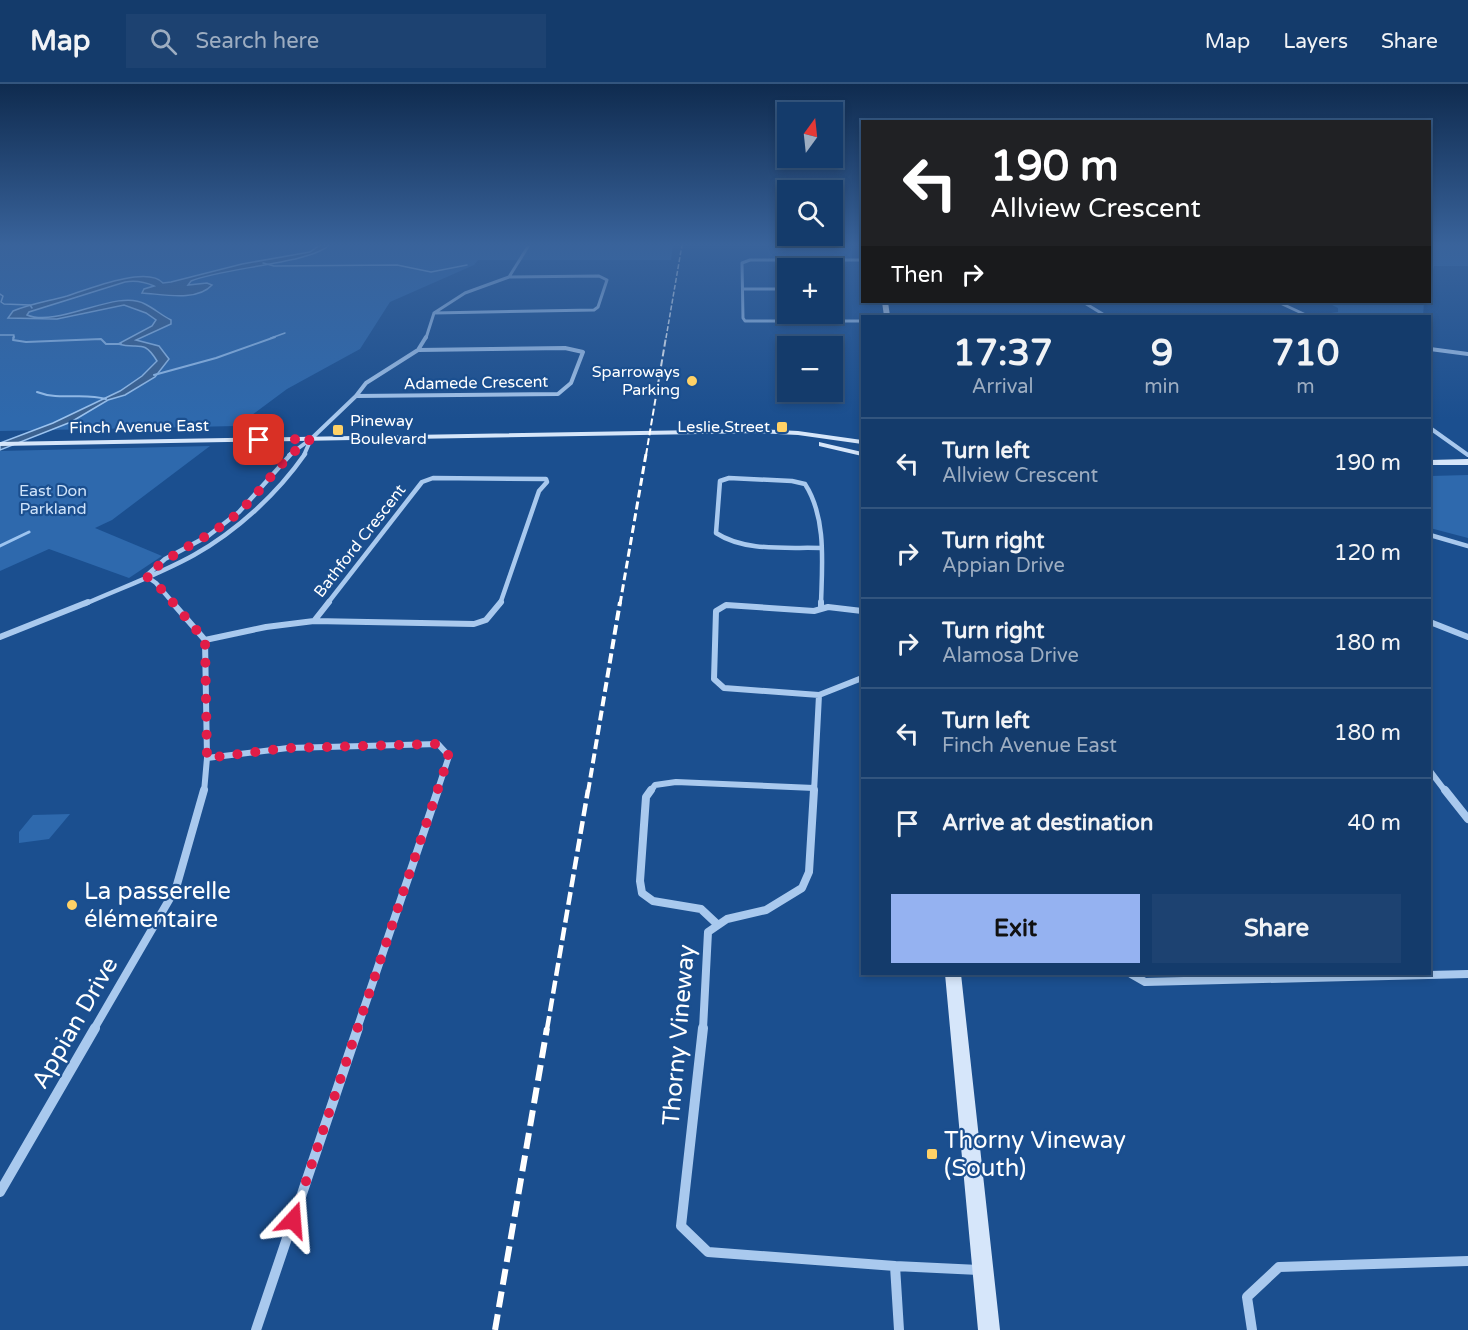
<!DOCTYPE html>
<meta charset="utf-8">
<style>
body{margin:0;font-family:"Varela Round",sans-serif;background:#1d4271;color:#f1f3f6;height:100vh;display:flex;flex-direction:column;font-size:22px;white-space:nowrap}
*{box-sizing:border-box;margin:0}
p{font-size:20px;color:#9dadc1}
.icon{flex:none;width:33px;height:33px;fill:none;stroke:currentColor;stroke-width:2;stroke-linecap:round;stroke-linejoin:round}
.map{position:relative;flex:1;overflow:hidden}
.sheet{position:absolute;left:861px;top:231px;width:570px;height:660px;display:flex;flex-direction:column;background:#143b6b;border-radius:0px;box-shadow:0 3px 9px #0003,0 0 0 2px #33557e}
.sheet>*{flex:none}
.banner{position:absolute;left:861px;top:36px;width:570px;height:183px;border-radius:0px;box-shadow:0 3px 9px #0003,0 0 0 2px #33557e;background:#202124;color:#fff;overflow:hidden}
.needle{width:39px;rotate:15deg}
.controls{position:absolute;left:777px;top:18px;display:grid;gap:12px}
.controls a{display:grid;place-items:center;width:66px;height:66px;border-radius:0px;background:#143b6b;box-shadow:0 3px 9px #0003,0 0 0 2px #33557e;font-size:30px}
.pin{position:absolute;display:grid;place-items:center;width:51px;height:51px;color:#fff;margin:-26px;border-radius:12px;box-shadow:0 3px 9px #0006}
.me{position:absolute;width:66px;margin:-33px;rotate:19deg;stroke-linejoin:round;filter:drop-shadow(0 0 4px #0008)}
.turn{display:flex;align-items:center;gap:21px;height:126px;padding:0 30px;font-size:27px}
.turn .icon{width:78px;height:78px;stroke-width:2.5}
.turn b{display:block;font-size:42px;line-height:51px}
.then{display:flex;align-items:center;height:57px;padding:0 30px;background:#0003;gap:12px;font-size:22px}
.eta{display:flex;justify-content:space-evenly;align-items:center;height:102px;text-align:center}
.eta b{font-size:36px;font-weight:700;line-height:42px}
.action{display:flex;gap:12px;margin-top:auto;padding:12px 30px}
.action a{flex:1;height:69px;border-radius:0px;background:#95b2f1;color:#111;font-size:24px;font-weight:700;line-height:69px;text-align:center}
.action a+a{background:#1d4271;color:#f1f3f6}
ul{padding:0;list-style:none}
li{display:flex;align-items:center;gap:18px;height:90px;padding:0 30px;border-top:2px solid #33557e}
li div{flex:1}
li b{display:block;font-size:22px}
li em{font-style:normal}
header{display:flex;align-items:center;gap:36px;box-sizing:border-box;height:84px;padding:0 30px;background:#143b6b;border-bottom:2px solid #33557e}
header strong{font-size:28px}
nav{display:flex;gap:33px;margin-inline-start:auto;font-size:21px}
.search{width:420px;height:54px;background:#1d4271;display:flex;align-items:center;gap:15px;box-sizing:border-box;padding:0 21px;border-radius:0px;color:#9dadc1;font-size:22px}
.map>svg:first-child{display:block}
.green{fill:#2e69ad}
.water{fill:#3c6290;stroke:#9cc4f0;stroke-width:1.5}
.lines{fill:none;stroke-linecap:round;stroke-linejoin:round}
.stream-far2{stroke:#9cc4f0;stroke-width:1.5}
.stream-far1{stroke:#9cc4f0;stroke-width:2}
.stream{stroke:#9cc4f0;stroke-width:3}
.minor-far5{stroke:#a9c9ee;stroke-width:3}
.minor-far4{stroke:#a9c9ee;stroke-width:4}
.minor-far3{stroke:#a9c9ee;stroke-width:4.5}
.minor-far2{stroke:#a9c9ee;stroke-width:6}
.minor-far1{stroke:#a9c9ee;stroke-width:8}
.minor{stroke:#a9c9ee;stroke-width:10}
.secondary{fill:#d6e6fa;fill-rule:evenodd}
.rail-far5{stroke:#fff;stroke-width:1.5;stroke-dasharray:5 2;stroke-linecap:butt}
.rail-far4{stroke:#fff;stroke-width:2;stroke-dasharray:7 3;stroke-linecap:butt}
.rail-far3{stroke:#fff;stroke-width:3;stroke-dasharray:8 4;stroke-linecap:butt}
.rail-far2{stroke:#fff;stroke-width:4;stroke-dasharray:10 4.5;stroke-linecap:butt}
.rail-far1{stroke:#fff;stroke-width:4.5;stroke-dasharray:13 5;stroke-linecap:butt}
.rail{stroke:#fff;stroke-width:6;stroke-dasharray:16 7;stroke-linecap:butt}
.route{stroke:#e11d48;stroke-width:10;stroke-dasharray:0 18}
.poi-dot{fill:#ffd166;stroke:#1b4f8f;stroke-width:2}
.labels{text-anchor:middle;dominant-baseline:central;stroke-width:4.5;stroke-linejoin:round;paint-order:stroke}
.far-poi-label{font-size:16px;fill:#fff;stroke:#1b4f8f;text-anchor:end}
.far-street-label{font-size:16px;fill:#fff;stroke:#1b4f8f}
.far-park-label{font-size:16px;fill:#cfe3fa;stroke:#1b4f8f}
.near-poi-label{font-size:24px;fill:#fff;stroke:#1b4f8f;text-anchor:start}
.near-street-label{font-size:24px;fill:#fff;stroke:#1b4f8f}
</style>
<header>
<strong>Map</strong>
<div class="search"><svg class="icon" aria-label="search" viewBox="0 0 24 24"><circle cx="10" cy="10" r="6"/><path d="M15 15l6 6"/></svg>Search here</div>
<nav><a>Map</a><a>Layers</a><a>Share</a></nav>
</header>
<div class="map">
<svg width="1468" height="1246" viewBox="0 0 1468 1246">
<rect width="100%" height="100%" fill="#1b4f8f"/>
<path class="green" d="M0,161H673L671,176H478L474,181L390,218L360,265L287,305L237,342L0,347Z
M1430,161H1468V182H1434L1430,200Z
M1326,218H1424L1423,232L1317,231L1338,228V224Z
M210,362L112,436L95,444L162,472L129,494L49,465L0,487V367Z
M1468,391V454L1430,444V392Z
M70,730L49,755L19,759V748L33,731Z"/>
<path class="water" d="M320,161H329C313,179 221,184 191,197L188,201L207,199L212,201C197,218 162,210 142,209L144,205L154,202C145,198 136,196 125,198L29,228L27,231C59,244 117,204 145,220C155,225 161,231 171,236V240L136,256L159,262L169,275L155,293L125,311L108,316L71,338L0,366V359L53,339L120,307L142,292L157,277C143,254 139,266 118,260L152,242L156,236L146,229L124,221L57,235L8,234L13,227C30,220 49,217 67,212C86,206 147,181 163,199L171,198L242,180L310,168Z"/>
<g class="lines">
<path class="stream-far2" d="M263,179L274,182L397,181L431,188L467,181
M0,210L3,212L1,218L4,220L30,221L32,224
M0,251H14L13,254
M271,254L285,249"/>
<path class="stream-far1" d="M14,253L13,256L26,258L101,255L106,260H121
M154,291L216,274L275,253
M37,308C60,317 83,308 106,315"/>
<path class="stream" d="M0,462L29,448"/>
<path class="minor-far5" d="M862,176H750L742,179L743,234L745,237H862
M743,205H788
M1083,218L1106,232
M1278,218L1308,232
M434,229L594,226L598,223L607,196L599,192L509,193
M426,254L434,229L465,209L509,193L529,161"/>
<path class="minor-far4" d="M1430,265L1468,270
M356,312L558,310L571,299L583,268L565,264L418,266
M1430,344L1468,371
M289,371L311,355L356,312L366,299L418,266L426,253
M304,371L311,355"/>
<path class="minor-far3" d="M1430,451L1468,462
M821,464C787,463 745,468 716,449L720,397L729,394L792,397L805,400C827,434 822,481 821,520
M146,492L165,475L208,452L239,428L291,370
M146,492L156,499L174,520
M85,520C121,504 160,490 194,471C237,447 277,410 305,370
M327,520L422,398L433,394L546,395L547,398L539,407L500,520"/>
<path class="minor-far2" d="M172,518L205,556L207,674L204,708
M821,518V525L828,523L862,527
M314,537L474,540L486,536L501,518
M314,537L329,518
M1430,538L1468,553
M0,553L88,518
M205,556L266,543L314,537
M819,611L724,604L714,595L716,527L726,521L814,527L821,525
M207,674L288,664L438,660L449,672L437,708
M1430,687L1446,708
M650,708L655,701L676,698L814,704
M814,708L819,611L862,594"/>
<path class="minor-far1" d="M651,706L646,713L640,797L642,809L653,817L701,825L717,840
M1445,706L1468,735
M1131,890L1145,898L1468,890
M94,945L176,804L204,706
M357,945L438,706
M703,945L708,848L727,835L766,826L802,804L809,788L814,706"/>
<path class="minor" d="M703,944L681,1142L708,1168L895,1182L899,1246
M0,1108L95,944
M895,1182L979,1186
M256,1246L358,944
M1252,1246L1247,1213L1279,1183L1468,1177"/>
<path class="secondary" d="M882,218H888L890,232H884Z
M759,345L798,347L862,356V360L798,351L759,349L0,362V358Z
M819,358L862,368V372L819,362Z
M1468,375V381H1430V376Z
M945,890H961L1000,1246H978Z"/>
<path class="rail-far5" d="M666,254L682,161"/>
<path class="rail-far4" d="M646,371L666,253"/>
<path class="rail-far3" d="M620,520L646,370"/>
<path class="rail-far2" d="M588,708L620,518"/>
<path class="rail-far1" d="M547,945L588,706"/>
<path class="rail" d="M495,1246L547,944"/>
</g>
<linearGradient id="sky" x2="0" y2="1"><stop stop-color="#0f2b4f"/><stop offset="0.48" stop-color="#39639b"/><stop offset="1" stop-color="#39639b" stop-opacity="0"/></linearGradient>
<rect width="1468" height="335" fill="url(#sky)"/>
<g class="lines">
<path class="route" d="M259,356L311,355C281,374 264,405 239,428C211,454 174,466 146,492L156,499L205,556L207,674L288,664L438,660L449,672L293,1136"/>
</g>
<g class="poi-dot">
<circle cx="692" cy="297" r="6"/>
<rect x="776" y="337" width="12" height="12" rx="3"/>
<rect x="332" y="340" width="12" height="12" rx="3"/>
<circle cx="72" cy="821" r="6"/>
<rect x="926" y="1064" width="12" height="12" rx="3"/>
</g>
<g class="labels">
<g class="far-poi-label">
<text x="680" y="288">Sparroways<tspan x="680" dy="18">Parking</tspan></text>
<text x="350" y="337" text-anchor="start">Pineway<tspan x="350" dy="18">Boulevard</tspan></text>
<text x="770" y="343">Leslie Street</text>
</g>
<g class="far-street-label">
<text transform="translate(476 299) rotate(-1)">Adamede Crescent</text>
<text transform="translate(139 343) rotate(-1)">Finch Avenue East</text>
<text transform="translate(360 457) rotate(-52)">Bathford Crescent</text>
</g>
<g class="far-park-label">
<text x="53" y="407">East Don<tspan x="53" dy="18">Parkland</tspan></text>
</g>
<g class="near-poi-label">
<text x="84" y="807">La passerelle<tspan x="84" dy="28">élémentaire</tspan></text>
<text x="944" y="1056">Thorny Vineway<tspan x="944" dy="28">(South)</tspan></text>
</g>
<g class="near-street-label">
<text transform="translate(75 939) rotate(-60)">Appian Drive</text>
<text transform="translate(679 951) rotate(-85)">Thorny Vineway</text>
</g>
</g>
</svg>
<div class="controls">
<a><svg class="needle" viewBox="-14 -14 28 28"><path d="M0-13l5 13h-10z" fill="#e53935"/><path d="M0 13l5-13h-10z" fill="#9dadc1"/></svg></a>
<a><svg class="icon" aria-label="search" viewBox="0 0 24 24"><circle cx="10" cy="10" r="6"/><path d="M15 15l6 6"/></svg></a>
<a>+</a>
<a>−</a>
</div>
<div class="pin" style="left:259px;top:356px;background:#d93025"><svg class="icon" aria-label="arrive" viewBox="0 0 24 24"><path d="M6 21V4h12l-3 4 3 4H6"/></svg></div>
<svg class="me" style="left:293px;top:1136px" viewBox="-20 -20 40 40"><path d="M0-17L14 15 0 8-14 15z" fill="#e11d48" stroke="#fff" stroke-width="4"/></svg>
<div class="banner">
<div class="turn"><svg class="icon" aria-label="left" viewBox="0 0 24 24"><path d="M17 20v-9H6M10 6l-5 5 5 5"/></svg><div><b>190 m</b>Allview Crescent</div></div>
<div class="then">Then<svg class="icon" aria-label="right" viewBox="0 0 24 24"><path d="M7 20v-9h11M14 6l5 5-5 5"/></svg></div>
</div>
<section class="sheet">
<div class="eta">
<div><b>17:37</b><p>Arrival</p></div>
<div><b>9</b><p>min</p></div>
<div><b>710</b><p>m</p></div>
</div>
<ul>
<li><svg class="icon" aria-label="left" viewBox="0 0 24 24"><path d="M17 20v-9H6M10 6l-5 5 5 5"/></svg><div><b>Turn left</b><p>Allview Crescent</p></div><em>190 m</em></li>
<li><svg class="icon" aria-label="right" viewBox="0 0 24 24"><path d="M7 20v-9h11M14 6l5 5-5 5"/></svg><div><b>Turn right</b><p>Appian Drive</p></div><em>120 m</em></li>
<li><svg class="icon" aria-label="right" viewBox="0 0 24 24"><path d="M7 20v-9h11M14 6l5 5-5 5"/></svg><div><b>Turn right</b><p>Alamosa Drive</p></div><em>180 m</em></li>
<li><svg class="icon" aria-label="left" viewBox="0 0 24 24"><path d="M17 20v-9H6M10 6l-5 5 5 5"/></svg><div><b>Turn left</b><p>Finch Avenue East</p></div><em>180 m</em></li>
<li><svg class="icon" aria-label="arrive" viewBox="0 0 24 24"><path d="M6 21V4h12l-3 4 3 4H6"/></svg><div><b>Arrive at destination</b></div><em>40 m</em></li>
</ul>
<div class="action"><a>Exit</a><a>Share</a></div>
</section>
</div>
